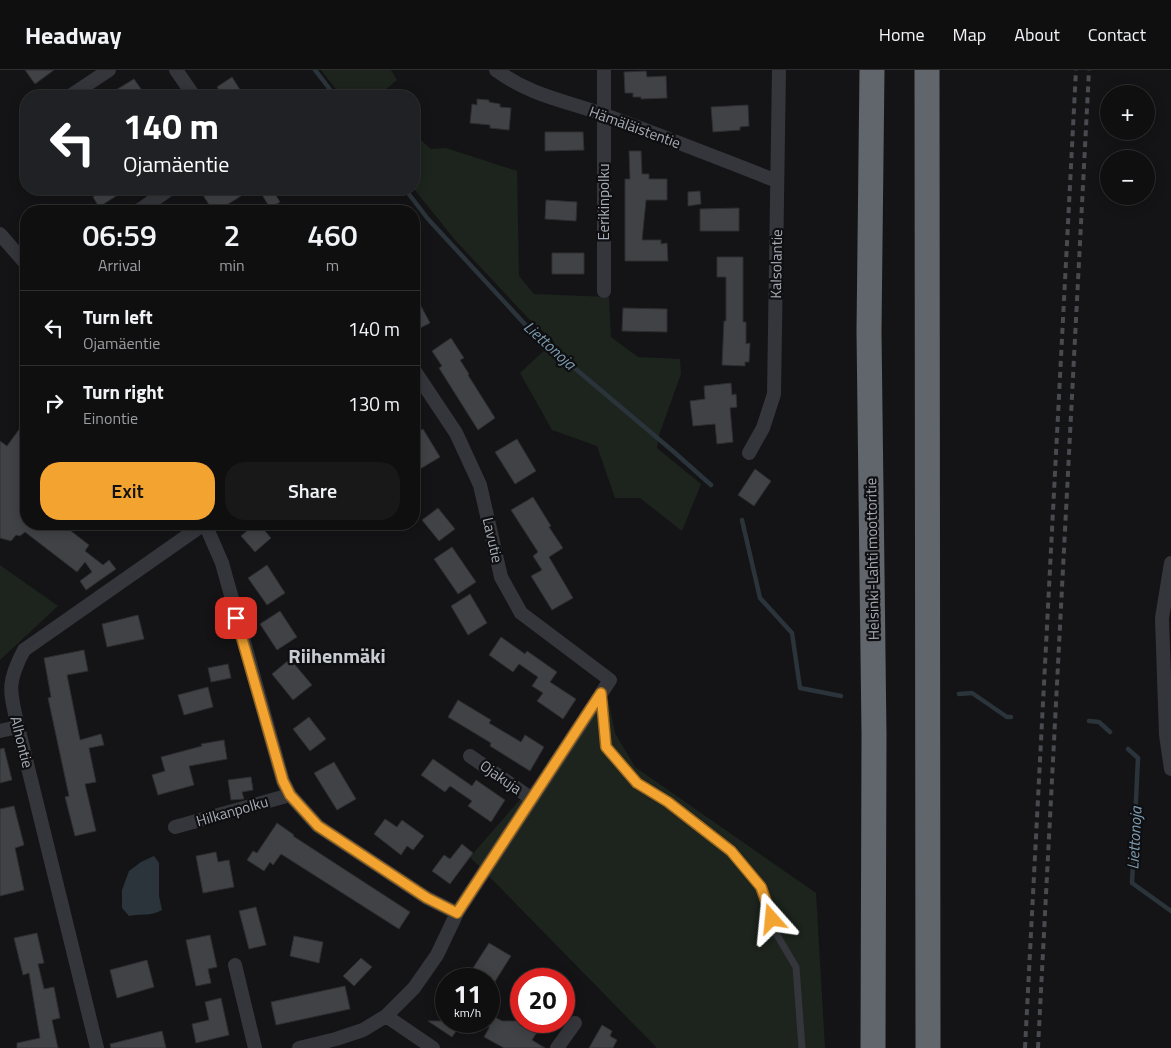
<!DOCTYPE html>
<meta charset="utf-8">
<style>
body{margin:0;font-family:"Titillium Web",sans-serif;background:#181819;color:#f1f3f6;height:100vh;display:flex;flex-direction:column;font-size:19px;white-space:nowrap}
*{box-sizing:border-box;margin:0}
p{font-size:16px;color:#9b9c9f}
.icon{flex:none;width:28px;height:28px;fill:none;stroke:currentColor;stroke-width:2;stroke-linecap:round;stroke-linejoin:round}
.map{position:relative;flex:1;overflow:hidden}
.sheet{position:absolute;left:20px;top:135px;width:400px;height:325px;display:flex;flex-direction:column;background:#0f0f10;border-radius:20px;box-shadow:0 2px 12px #0003,0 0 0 1px #2f2f30}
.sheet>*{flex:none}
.guide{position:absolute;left:20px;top:20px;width:400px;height:105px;border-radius:20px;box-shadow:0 2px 12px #0003,0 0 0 1px #2f2f30;background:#202124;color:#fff;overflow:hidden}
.controls{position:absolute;left:1100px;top:15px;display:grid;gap:10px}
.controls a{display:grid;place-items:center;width:55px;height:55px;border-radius:50%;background:#0f0f10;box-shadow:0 2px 12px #0003,0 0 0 1px #2f2f30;font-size:25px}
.speed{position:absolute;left:435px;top:898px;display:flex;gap:10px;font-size:25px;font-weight:700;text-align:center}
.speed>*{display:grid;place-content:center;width:65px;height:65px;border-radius:50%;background:#0f0f10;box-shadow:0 2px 12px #0003,0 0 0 1px #2f2f30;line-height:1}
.speed small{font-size:12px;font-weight:400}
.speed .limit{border:8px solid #d22;background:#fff;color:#111}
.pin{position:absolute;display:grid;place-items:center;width:42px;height:42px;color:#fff;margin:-21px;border-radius:10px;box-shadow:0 2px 8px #0006}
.me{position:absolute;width:55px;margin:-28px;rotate:342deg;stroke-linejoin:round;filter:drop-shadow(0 0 4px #0008)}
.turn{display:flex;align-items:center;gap:18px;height:105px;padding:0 20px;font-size:22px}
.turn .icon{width:65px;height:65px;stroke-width:2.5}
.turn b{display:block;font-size:35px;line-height:42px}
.eta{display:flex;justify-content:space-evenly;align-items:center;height:85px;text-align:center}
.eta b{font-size:30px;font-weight:600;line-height:35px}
.action{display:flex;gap:10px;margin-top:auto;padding:10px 20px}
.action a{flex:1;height:58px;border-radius:20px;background:#f2a330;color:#111;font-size:20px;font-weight:600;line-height:58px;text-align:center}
.action a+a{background:#181819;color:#f1f3f6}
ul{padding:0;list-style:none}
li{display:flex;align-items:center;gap:15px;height:75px;padding:0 20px;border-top:1px solid #2f2f30}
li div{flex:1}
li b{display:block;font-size:19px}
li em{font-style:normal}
header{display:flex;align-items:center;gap:30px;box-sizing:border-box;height:70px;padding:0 25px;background:#0f0f10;border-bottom:1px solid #2f2f30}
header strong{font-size:24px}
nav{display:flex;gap:28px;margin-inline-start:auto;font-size:18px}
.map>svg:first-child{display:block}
.green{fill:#1c241d}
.water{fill:#2a343a}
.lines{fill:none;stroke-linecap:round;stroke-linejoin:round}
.stream{stroke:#2a343a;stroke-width:4.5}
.building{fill:#404246;stroke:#2e2e32}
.service{stroke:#35363b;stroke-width:7}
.minor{stroke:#35363b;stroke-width:14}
.motorway{stroke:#61656c;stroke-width:25}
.rail{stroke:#484a50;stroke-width:4;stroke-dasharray:6 5;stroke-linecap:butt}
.route-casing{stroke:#9d6a1f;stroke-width:12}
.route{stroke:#f2a330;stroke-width:9}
.labels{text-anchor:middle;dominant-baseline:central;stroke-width:4.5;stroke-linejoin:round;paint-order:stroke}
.street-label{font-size:15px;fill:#a6acb6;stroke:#0f0f11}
.water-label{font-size:16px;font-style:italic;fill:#7c9cb1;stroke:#0f0f11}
.district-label{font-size:20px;font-weight:bold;fill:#c7cbd2;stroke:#0f0f11}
</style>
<header>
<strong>Headway</strong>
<nav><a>Home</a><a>Map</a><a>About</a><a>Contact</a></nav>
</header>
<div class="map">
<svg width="1171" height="978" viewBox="0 0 1171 978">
<rect width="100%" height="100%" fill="#141416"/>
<path class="green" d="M321,0H391L397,10L383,22L385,26H341Z
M414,64L431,79L446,78L517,101L519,206L534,224L609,227L611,267L638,287L680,289L681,304L659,365L657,378L701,414L682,461L640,428H615L597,376L552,360L520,303L554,271L527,247L455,170L414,119Z
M0,495L58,536L0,590Z
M608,628L615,663L635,697L816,823L825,978H657L470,787Z"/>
<path class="water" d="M154,786L159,793V826L162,840C148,847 143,843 129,846L122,838V820L129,801L141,792Z"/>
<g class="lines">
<path class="stream" d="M315,0L335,26
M405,119L428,149L533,263L674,382L711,415
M742,450L760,528L792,563L800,618L841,626
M959,624L972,623L1007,647H1011
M1089,651L1099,652L1110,662
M1128,679L1138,688L1132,813L1171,841"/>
</g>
<path class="building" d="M25,0H54L35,14Z
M646,1L647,7L666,6L667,28L641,29V27H633V23H625L624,2Z
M232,7L244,26H223L217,17Z
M134,9L146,26H106Z
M477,29L489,30V32L500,34V37L511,38L509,60L490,58V55L470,53L472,34L477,35Z
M748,35L749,56L740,57V60L713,62L711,37Z
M545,62H583L584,80L545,81Z
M629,81H641L642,104H649V109H667V130H646L642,170H661V174L667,173L668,191H625V109H630Z
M104,119H127L99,137L93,127Z
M213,119H236L241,126L217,141H213L203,125Z
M269,119H272L280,132L270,138L261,123Z
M700,121L701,134L688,136V122Z
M546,130L577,132L576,151L545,149Z
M739,138V161H700V139Z
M552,183H584V204H552Z
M717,187H743V252H746V274L750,273L749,292H745V296L722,295L724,251H726V207H717Z
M414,223L430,253L414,261Z
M623,238L667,239V262L622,261Z
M451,268L464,288L460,290L469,304L468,305L495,348L478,360L439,298L442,296L432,281Z
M731,313L732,325L736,324L737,337L730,338L733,372L717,374L715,354L693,356L690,331L705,329L704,316Z
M26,350V454H62L89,475L85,481L103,495L109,490L116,499L86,520L80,511L92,502L85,492L77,502L25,462L20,466L16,465L11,471L0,468V371L7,376Z
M423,359L440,387L420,399L414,389V364Z
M517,369L536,401L515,414L495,382Z
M755,399L771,411L754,436L738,425Z
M533,427L551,456L549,457L563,478L549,487L573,528L552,540L531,506L542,500L533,486L538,482L511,440Z
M438,438L455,459L439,471L422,450Z
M255,454H259L271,468L255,482L241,466Z
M452,477L476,512L458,524L434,489Z
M267,495L285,523L267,535L248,508Z
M470,524L487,553L468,565L451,536Z
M280,541L297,567L277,580L260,554Z
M138,545L144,569L107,577L102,554Z
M501,567L525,584L527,581L557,602L550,612L576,629L563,649L537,631L543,623L532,616L538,607L519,594L513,602L489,585Z
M84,580L88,601L67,605L80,670L101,664L104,675L89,678L96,712L85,714L96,761L75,766L65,727L69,726L48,628L51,627L44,588Z
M290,589L312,615L293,630L272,604Z
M228,594L231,608L211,612L208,598Z
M208,617L213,637L184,645L178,625Z
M458,630L491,650L489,653L521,672L525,665L544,677L530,701L490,676L491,673L448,647Z
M309,647L326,669L310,681L293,659Z
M224,670L227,689L189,696L194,715L158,725L152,705L165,701L161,687L202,676L201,674Z
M4,678L12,710L0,713V679Z
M433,689L472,716L476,710L505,730L491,752L468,736L472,731L450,716L445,722L421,705Z
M334,692L356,729L337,740L314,703Z
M251,707L253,720L242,722L244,729L231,730L228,710Z
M14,736L24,775L15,778L24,820L0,826V739Z
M385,749L397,757L402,750L424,766L413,780L407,776L401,785L374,764Z
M277,753L294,765L293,766L410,842L399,859L281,784L273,795L270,792L264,801L247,790L253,781L257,783Z
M462,774L473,783L450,814L432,801L444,785L450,789Z
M216,782L218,792L229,790L234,817L203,823L196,786Z
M256,837L266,875L249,879L239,841Z
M37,863L44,893L38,894L44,919L54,917L60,948L52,950L58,978H17V973L40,968L29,903L23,905L14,868Z
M210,865L217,897L208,899L211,913L196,916L186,870Z
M294,866L323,872L319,893L290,886Z
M489,873L511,886L489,921V909H466Z
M361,888L372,897L354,916L343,906Z
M147,890L154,917L117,928L110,900Z
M345,916L350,939L276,955L271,932Z
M221,928L229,965L196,973L192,954L209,950L205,932Z
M489,944L502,951H544L532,970L545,978H504L484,967L489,958Z
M428,951H463L452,967Z
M602,955L612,961L610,966L617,970L613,978H589Z
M162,961L166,978H111L110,974Z"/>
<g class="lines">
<path class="service" d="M601,625L606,677L637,713L669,733L731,781L761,817L777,865L796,897L802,978"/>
<path class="minor" d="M176,0L194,26
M496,0C533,27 564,30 605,45C663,66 720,89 777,111
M604,0V221
M70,26L109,0
M138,141L170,119
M0,164L26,194
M749,383L763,358L774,324L779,0
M205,454L222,493L283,711L290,725L318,756L427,828L457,843
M1171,493L1162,548L1166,665L1171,699
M0,661L18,657
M470,686L532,729
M175,757L290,725
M235,895L255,978
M386,946L433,978
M97,978L18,657C10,621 6,614 24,580L204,454
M299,978L336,969L363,960L386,946L414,918L437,885L457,843L610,610L521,543L501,507L480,415L456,363L414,300
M557,978L575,953"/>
<path class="motorway" d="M872,0L869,261L874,665L873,978
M927,0L928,978"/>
<path class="rail" d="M1025,978L1076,0
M1038,978L1089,0"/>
</g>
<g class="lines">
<g class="route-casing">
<path id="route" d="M236,548L283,711L290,725L318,756L427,828L457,843L601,623L606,677L637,713L668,732L731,781L761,817L772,849"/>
</g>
<use href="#route" class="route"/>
</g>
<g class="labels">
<g class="street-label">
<text transform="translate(635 57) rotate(20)">Hämäläistentie</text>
<text transform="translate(603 132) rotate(-90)">Eerikinpolku</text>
<text transform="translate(776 194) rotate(-89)">Kalsolantie</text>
<text transform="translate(493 470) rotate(77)">Lavutie</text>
<text transform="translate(872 489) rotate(-91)">Helsinki-Lahti moottoritie</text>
<text transform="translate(22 672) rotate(76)">Alhontie</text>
<text transform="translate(501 707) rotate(35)">Ojakuja</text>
<text transform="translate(232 741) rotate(-16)">Hilkanpolku</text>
</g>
<g class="water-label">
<text transform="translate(550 275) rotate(42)">Liettonoja</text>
<text transform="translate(1134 768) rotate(-87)">Liettonoja</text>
</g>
<g class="district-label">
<text x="337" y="585">Riihenmäki</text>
</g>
</g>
</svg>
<div class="controls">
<a>+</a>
<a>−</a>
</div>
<div class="speed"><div>11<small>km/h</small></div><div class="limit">20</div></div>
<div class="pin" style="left:236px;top:548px;background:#d93025"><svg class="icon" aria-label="arrive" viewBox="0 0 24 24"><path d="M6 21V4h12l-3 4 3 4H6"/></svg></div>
<svg class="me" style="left:772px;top:849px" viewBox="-20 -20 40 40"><path d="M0-17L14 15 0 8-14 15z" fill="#f2a330" stroke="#fff" stroke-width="4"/></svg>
<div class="guide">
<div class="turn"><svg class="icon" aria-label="left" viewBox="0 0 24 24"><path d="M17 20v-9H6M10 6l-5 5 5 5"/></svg><div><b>140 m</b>Ojamäentie</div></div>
</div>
<section class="sheet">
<div class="eta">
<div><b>06:59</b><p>Arrival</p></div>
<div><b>2</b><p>min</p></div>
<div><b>460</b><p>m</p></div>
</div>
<ul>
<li><svg class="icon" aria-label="left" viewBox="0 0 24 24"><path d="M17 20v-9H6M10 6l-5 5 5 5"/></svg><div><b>Turn left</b><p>Ojamäentie</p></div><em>140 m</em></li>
<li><svg class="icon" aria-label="right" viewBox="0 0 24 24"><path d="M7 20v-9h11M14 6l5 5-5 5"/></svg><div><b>Turn right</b><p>Einontie</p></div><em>130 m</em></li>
</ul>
<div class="action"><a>Exit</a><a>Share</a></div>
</section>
</div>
